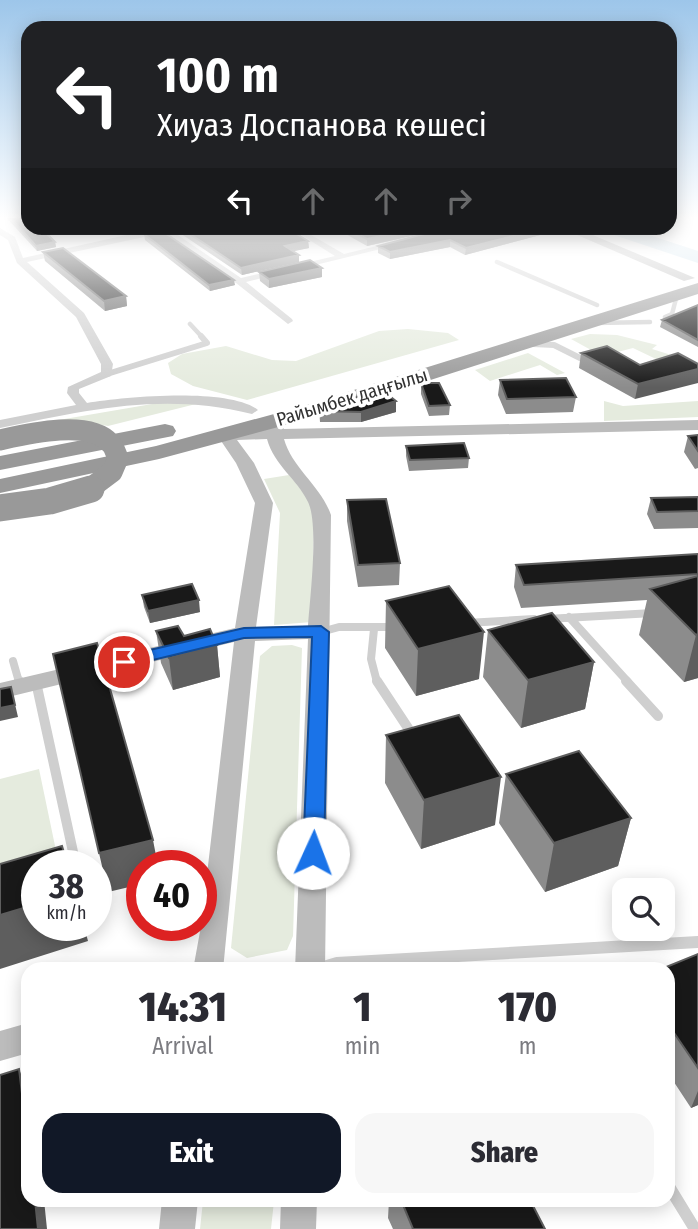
<!DOCTYPE html>
<meta charset="utf-8">
<style>
body{margin:0;font-family:"Fira Sans Condensed",sans-serif;background:#f7f7f7;color:#2b2b33;height:100vh;display:flex;flex-direction:column;font-size:26px;white-space:nowrap}
*{box-sizing:border-box;margin:0}
p{font-size:23px;color:#7c7c81}
.icon{flex:none;width:38px;height:38px;fill:none;stroke:currentColor;stroke-width:2;stroke-linecap:round;stroke-linejoin:round}
.map{position:relative;flex:1;overflow:hidden}
.panel{position:absolute;left:21px;top:962px;width:654px;height:245px;display:flex;flex-direction:column;background:#fff;border-radius:21px;box-shadow:0 4px 18px #0003}
.panel>*{flex:none}
.hud{position:absolute;left:21px;top:21px;width:656px;height:214px;border-radius:21px;box-shadow:0 4px 18px #0003;background:#202124;color:#fff;overflow:hidden}
.fabs{position:absolute;left:612px;top:878px;display:grid;gap:14px}
.fabs a{display:grid;place-items:center;width:63px;height:63px;border-radius:14px;background:#fff;box-shadow:0 4px 18px #0003;font-size:35px}
.speed{position:absolute;left:21px;top:850px;display:flex;gap:14px;font-size:35px;font-weight:700;text-align:center}
.speed>*{display:grid;place-content:center;width:91px;height:91px;border-radius:50%;background:#fff;box-shadow:0 4px 18px #0003;line-height:1}
.speed small{font-size:18px;font-weight:400}
.speed .limit{border:10px solid #d22;background:#fff;color:#111}
.pin{position:absolute;display:grid;place-items:center;width:60px;height:60px;color:#fff;margin:-30px;border:4px solid #fff;border-radius:50%;box-shadow:0 2px 7px #0007}
.me{position:absolute;width:77px;margin:-38px;rotate:2deg;stroke-linejoin:round;filter:drop-shadow(0 0 5px #0008)}
.turn{display:flex;align-items:center;gap:24px;height:147px;padding:0 21px;font-size:32px}
.turn .icon{width:91px;height:91px;stroke-width:2.5}
.turn b{display:block;font-size:49px;line-height:60px}
.lanes{display:flex;align-items:center;height:66px;padding:0 21px;background:#0003;justify-content:center;gap:35px;direction:ltr}
.lanes .off{opacity:.35}
.eta{display:flex;justify-content:space-evenly;align-items:center;height:119px;text-align:center}
.eta b{font-size:42px;font-weight:800;line-height:49px}
.cta{display:flex;gap:14px;margin-top:auto;padding:14px 21px}
.cta a{flex:1;height:80px;border-radius:21px;background:#111827;color:#fff;font-size:28px;font-weight:800;line-height:80px;text-align:center}
.cta a+a{background:#f7f7f7;color:#2b2b33}
.map>svg:first-child{display:block}
.green{fill:#e5ebde}
.lines{fill:none;stroke-linecap:round;stroke-linejoin:round}
.river{fill:#cee2ed;fill-rule:evenodd}
.lane-far4{stroke:#cfcfcf;stroke-width:4.5}
.lane-far3{stroke:#cfcfcf;stroke-width:6}
.lane-far2{stroke:#cfcfcf;stroke-width:8}
.lane-far1{stroke:#cfcfcf;stroke-width:10}
.lane{stroke:#cfcfcf;stroke-width:12}
.street{fill:#cfcfcf;fill-rule:evenodd}
.secondary{fill:#bcbcbc;fill-rule:evenodd}
.highway{fill:#999;fill-rule:evenodd}
.highway-bridge-far1{stroke:#999;stroke-width:21}
.highway-bridge{stroke:#999;stroke-width:27}
.wall{fill:#8c8c8c}
.shaded-wall{fill:#5e5e5e}
.building{fill:#191919;stroke:#5e5e5e;stroke-width:2}
.route{fill:#1a73e8;stroke:#114b97;stroke-width:2}
.labels{text-anchor:middle;dominant-baseline:central;stroke-width:7;stroke-linejoin:round;paint-order:stroke}
.far-street-label{font-size:19px;fill:#323232;stroke:#fff}
</style>
<div class="map">
<svg width="698" height="1229" viewBox="0 0 698 1229">
<rect width="100%" height="100%" fill="#fff"/>
<path class="green" d="M408,329L448,333L459,340L247,400L193,386L171,374L168,363L182,354L226,346L272,360L296,361L379,331Z
M590,334L617,335L657,345L652,349L681,358L656,359L633,348L602,356L571,339Z
M528,353L565,373L557,375L540,365L490,381L475,370Z
M604,401L623,406L698,401V417L604,421Z
M158,403H200L108,426L97,424L0,430Z
M289,475L314,505L312,622L274,625L280,513L264,479Z
M292,645L302,648L293,936L287,950L247,958L231,948L260,656L272,646Z
M39,769L59,865L37,866L0,883V779Z
M203,1201H274L271,1229H200Z"/>
<g class="lines">
<path class="river" d="M602,228H628L698,251V263L605,232Z"/>
<path class="lane-far4" d="M497,262L597,305
M665,317L672,314L677,295
M595,323L650,322
M190,324L203,338"/>
<path class="lane-far3" d="M533,344L554,345L580,358
M107,374L207,343L201,336"/>
<path class="lane-far2" d="M569,617L628,682
M547,619L653,613
M467,623L534,619
M374,629L371,659L377,682
M321,632L339,627H394
M13,661L19,682"/>
<path class="lane-far1" d="M19,681L20,686
M377,681L408,728
M626,681L658,716
M36,682L75,861L70,866"/>
<path class="lane" d="M317,969L337,963L698,942
M668,1185L695,1229"/>
<path class="street" d="M0,228L15,237L23,258L158,228H178L172,231L241,278L335,256L290,228H299L344,254L397,241L401,244L246,282L292,319L293,321L288,324L236,283L163,233L27,262L84,313L113,364L111,376L79,389V393L87,403C124,397 228,387 258,410L252,414C162,392 89,410 0,428V420L76,405L67,393L68,387L101,372V364L76,317L17,263L8,240L0,235Z"/>
<path class="secondary" d="M561,228H576L695,278L684,281Z
M276,416L284,421V429L698,420V430L284,439C292,468 321,486 331,515L325,970H295L308,639L255,641L223,970H193L201,926L234,642L0,699V683L235,628L255,503L236,463L217,435L225,430L267,429L268,421ZM267,439C274,465 297,479 308,502C319,524 310,598 308,626L256,627L273,503L254,463L237,440Z
M28,1023V1053L0,1061V1031Z
M162,1200H198L195,1229H159Z
M281,1200H317L316,1229H280Z"/>
<path class="highway" d="M698,283V294L312,418L159,459L0,493V479L156,446L296,408Z
M165,424L173,426L176,431L173,436L0,470V456Z"/>
<path class="highway-bridge-far1" d="M0,440C27,434 89,419 110,443C114,446 116,454 118,458L112,472L88,490"/>
<path class="highway-bridge" d="M0,508L50,501L91,489"/>
</g>
<path class="wall" d="M5,216H28L55,242L56,247L37,251Z
M177,228H287L308,241L309,248L293,251L299,255V262L242,275L177,231Z
M335,228H446L367,246Z
M447,228L544,234L465,255L450,247L390,259L378,253V246Z
M144,234L235,285L210,291L145,240Z
M43,252L126,296L127,306L105,311L45,261Z
M322,268V277L269,288L260,281L259,272Z
M698,305V347L660,327L662,320Z
M581,353L640,365L678,353L635,399L579,368Z
M500,380L576,397L573,412L506,414L498,395Z
M421,383L450,405L449,415L429,416L421,394Z
M396,401V412L361,422H320L319,408Z
M698,435V468L695,469L684,452L688,436Z
M406,446L469,458L468,468L409,471L406,456Z
M698,497V528L654,529L647,514L651,498Z
M347,500L400,563L399,585L358,587L347,521Z
M698,554V678L684,682L639,635L647,600L521,608L514,587L516,565Z
M142,595L200,612L150,623L144,607Z
M386,601L479,679L416,696L385,648Z
M488,630L594,662L585,709L521,728L483,677Z
M156,631L217,645L220,677L173,690L161,663Z
M386,735L495,825L421,849L385,783Z
M506,774L631,818L618,866L545,892L499,823Z
M698,954V1105L691,1108L668,1073V970Z
M389,1200H530L545,1229H393L388,1218Z"/>
<path class="shaded-wall" d="M132,228H148L132,231Z
M417,228H446L367,246V239Z
M545,228L544,234L465,255L466,248Z
M450,240V247L390,259V252Z
M308,241L309,248L285,253V246Z
M55,242L56,247L37,251L36,246Z
M299,255V262L242,275L241,268Z
M322,268V277L269,288V279Z
M234,280L235,285L210,291L209,285Z
M126,296L127,306L105,311L104,301Z
M698,369V383L635,399L638,384Z
M396,401V412L361,422V412Z
M199,600L200,612L150,623L148,611Z
M484,632L479,679L416,696L418,649Z
M698,634V678L684,682L696,635Z
M217,645L220,677L173,690L169,658Z
M594,662L585,709L521,728L528,680Z
M11,687L18,717L0,721V708Z
M501,777L495,825L421,849L424,800Z
M631,818L618,866L545,892L554,843Z
M153,840L158,866H142V884L108,892L99,853Z
M37,904V926H84L88,941L0,969V915Z
M19,1069L28,1092V1144Z
M698,1091V1105L691,1108Z
M35,1200H44L47,1229H38Z"/>
<path class="building" d="M9,216H28V228H41L55,242L36,246Z
M181,228H287L308,241L285,246L299,255L241,268Z
M346,228H417L367,239Z
M447,228H544L466,248L450,240L390,252L378,246Z
M162,231L234,280L209,285L144,234Z
M63,248L126,296L104,301L43,252Z
M310,260L322,268L269,279L259,272Z
M698,305V340L662,320Z
M607,346L640,365L678,353L698,364V369L638,384L581,353Z
M566,378L576,397L507,399L500,380Z
M421,383H439L450,405L429,406Z
M382,390L396,401L361,412L320,411L319,408Z
M698,435V451L688,436Z
M464,443L469,458L410,460L406,446Z
M698,497V511L657,512L651,498Z
M386,499L400,563L358,565L347,500Z
M698,554V574L524,585L516,565Z
M698,576V634L696,635L650,589Z
M192,584L199,600L148,611L142,595Z
M449,586L484,632L418,649L386,601Z
M552,613L594,662L528,680L488,630Z
M178,626L184,636L210,629L217,645L169,658L156,631Z
M97,643L153,840L99,853L53,654Z
M11,687L15,705L0,708V689Z
M459,715L501,777L424,800L386,735Z
M579,751L631,818L554,843L506,774Z
M62,846L68,866H37V904L0,915V864Z
M698,954V1068L668,1024V970H659Z
M19,1069L28,1144V1200H35L38,1229H0V1075Z
M401,1200H530L545,1229H413Z"/>
<linearGradient id="sky" x2="0" y2="1"><stop stop-color="#9dc6ea"/><stop offset="0.56" stop-color="#fff"/><stop offset="1" stop-color="#fff" stop-opacity="0"/></linearGradient>
<rect width="698" height="388" fill="url(#sky)"/>
<path class="route" d="M321,626L329,632L324,853L321,859H306L303,853L312,637L244,638L124,667L116,662L124,656L244,628Z"/>
<g class="labels">
<g class="far-street-label">
<text transform="translate(352 397) rotate(-17)">Райымбек даңғылы</text>
</g>
</g>
</svg>
<div class="fabs">
<a><svg class="icon" aria-label="search" viewBox="0 0 24 24"><circle cx="10" cy="10" r="6"/><path d="M15 15l6 6"/></svg></a>
</div>
<div class="speed"><div>38<small>km/h</small></div><div class="limit">40</div></div>
<div class="pin" style="left:124px;top:662px;background:#d93025"><svg class="icon" aria-label="arrive" viewBox="0 0 24 24"><path d="M6 21V4h12l-3 4 3 4H6"/></svg></div>
<svg class="me" style="left:313px;top:853px" viewBox="-20 -20 40 40"><circle r="19" fill="#fff"/><path d="M0-13L10 11 0 6-10 11z" fill="#1a73e8"/></svg>
<div class="hud">
<div class="turn"><svg class="icon" aria-label="left" viewBox="0 0 24 24"><path d="M17 20v-9H6M10 6l-5 5 5 5"/></svg><div><b>100 m</b>Хиуаз Доспанова көшесі</div></div>
<div class="lanes"><svg class="icon" aria-label="left" viewBox="0 0 24 24"><path d="M17 20v-9H6M10 6l-5 5 5 5"/></svg><svg class="icon off" aria-label="ahead" viewBox="0 0 24 24"><path d="M12 20V5M6 11l6-6 6 6"/></svg><svg class="icon off" aria-label="ahead" viewBox="0 0 24 24"><path d="M12 20V5M6 11l6-6 6 6"/></svg><svg class="icon off" aria-label="right" viewBox="0 0 24 24"><path d="M7 20v-9h11M14 6l5 5-5 5"/></svg></div>
</div>
<section class="panel">
<div class="eta">
<div><b>14:31</b><p>Arrival</p></div>
<div><b>1</b><p>min</p></div>
<div><b>170</b><p>m</p></div>
</div>
<div class="cta"><a>Exit</a><a>Share</a></div>
</section>
</div>
